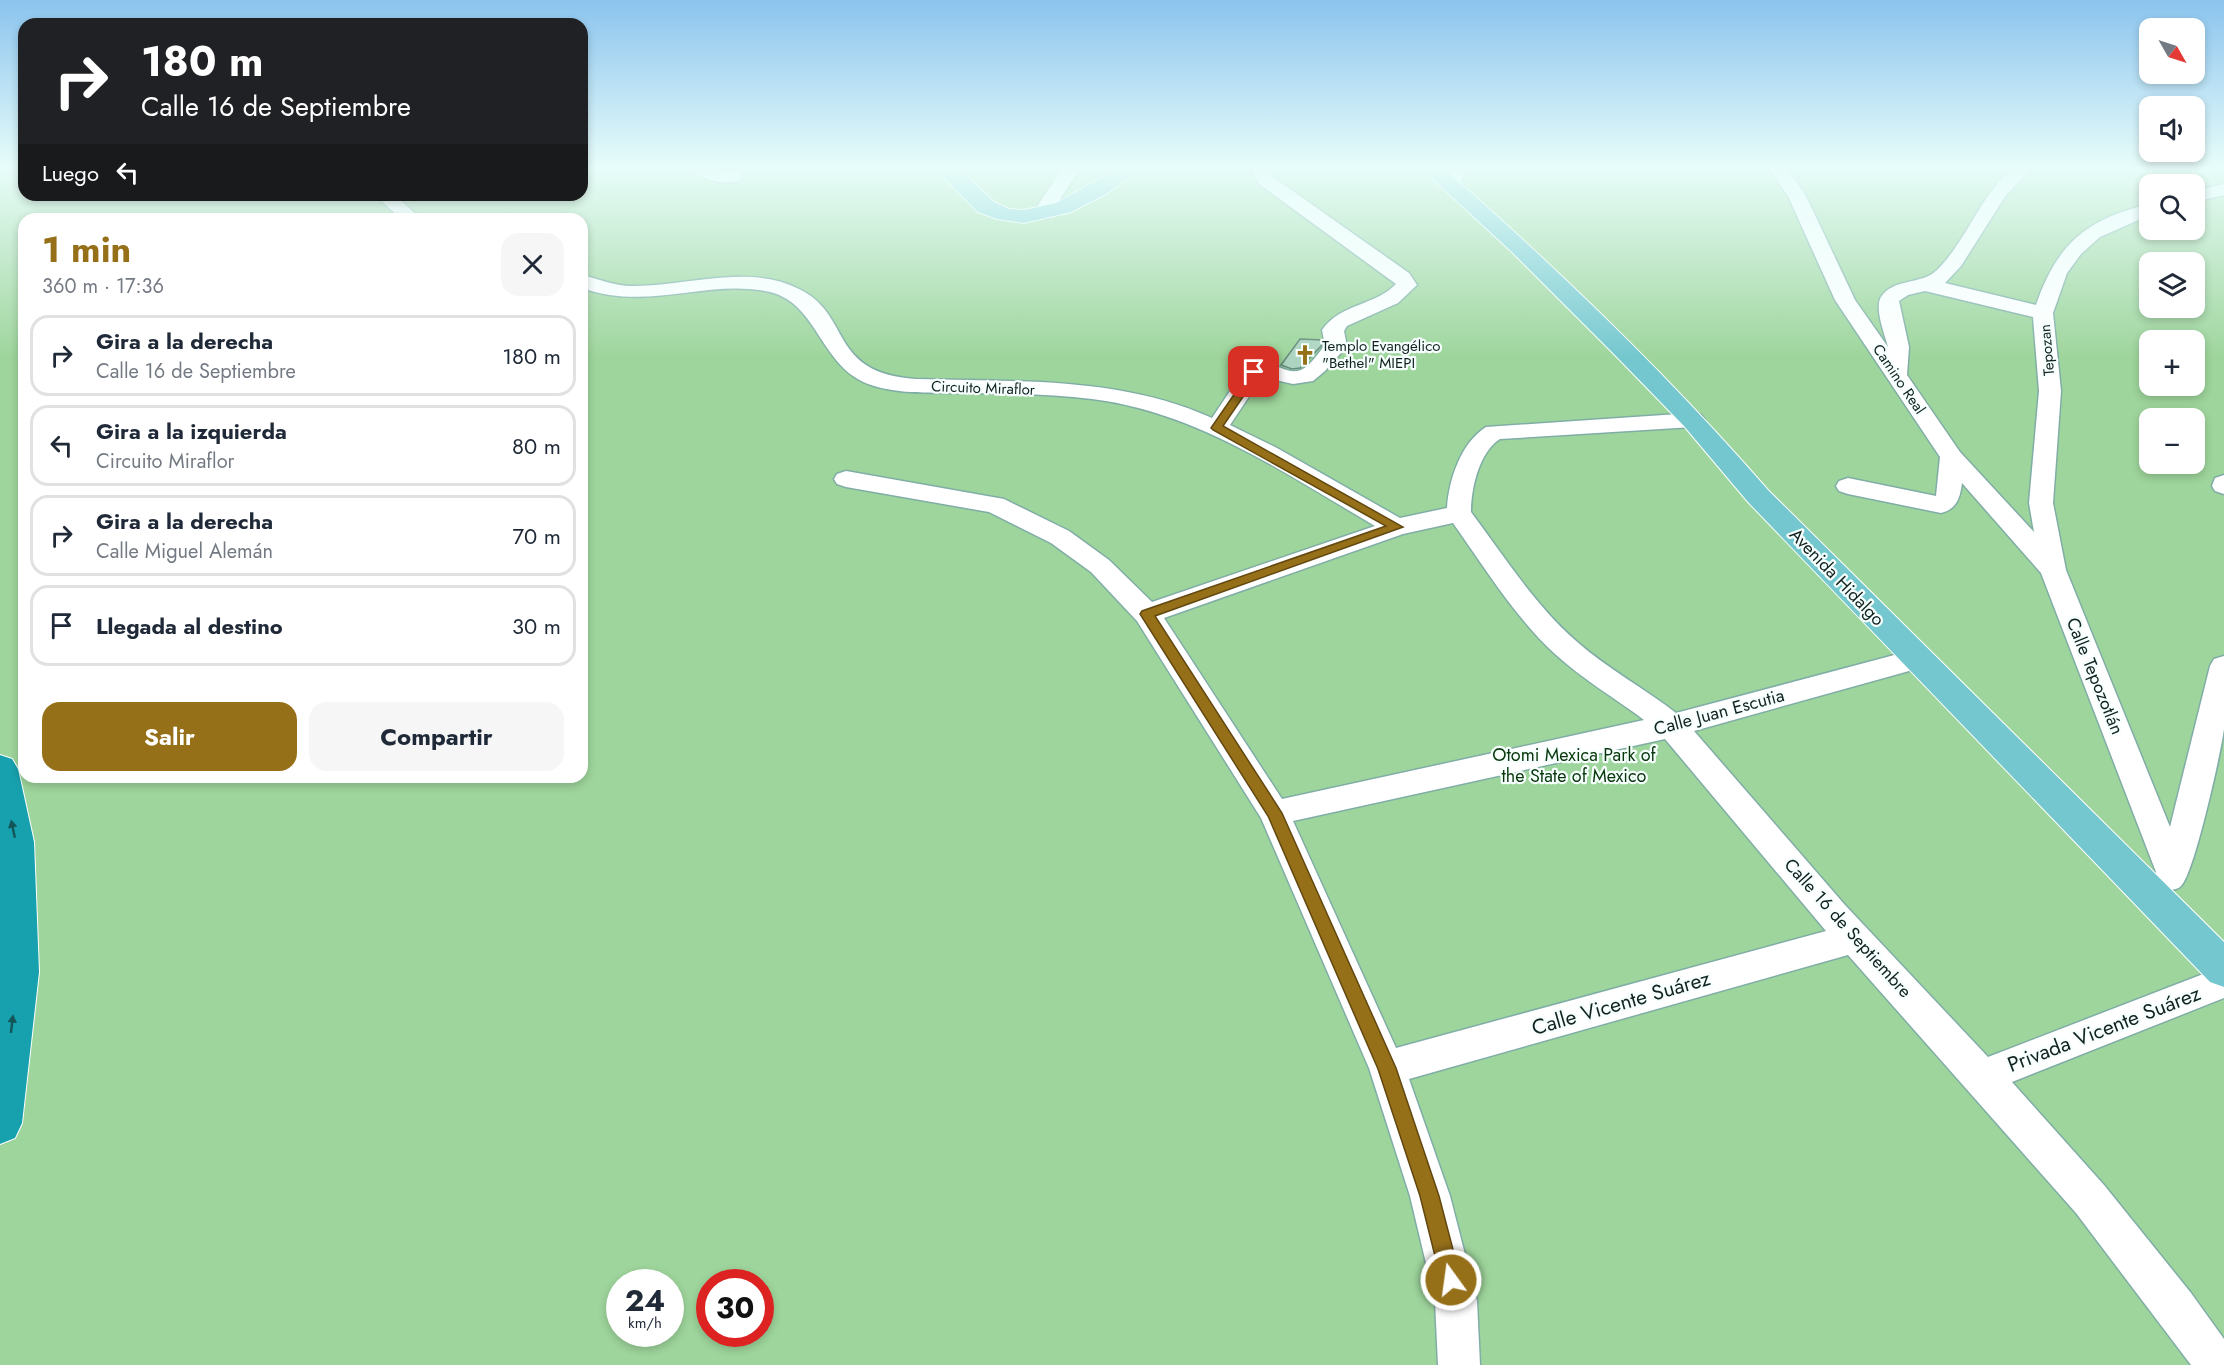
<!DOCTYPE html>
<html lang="es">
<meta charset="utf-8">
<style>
body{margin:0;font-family:Jost,sans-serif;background:#f6f6f7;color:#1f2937;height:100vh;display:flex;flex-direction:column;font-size:22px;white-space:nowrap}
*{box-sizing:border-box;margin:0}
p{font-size:20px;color:#747a83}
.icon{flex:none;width:33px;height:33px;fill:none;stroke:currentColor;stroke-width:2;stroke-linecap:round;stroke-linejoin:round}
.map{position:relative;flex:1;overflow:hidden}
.drawer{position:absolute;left:18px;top:213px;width:570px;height:570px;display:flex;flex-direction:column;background:#fff;border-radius:18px;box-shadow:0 3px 9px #0003}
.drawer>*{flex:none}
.hud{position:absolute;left:18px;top:18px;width:570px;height:183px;border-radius:18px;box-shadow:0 3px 9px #0003;background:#202124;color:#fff;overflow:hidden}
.needle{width:39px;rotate:129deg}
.fabs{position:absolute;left:2139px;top:18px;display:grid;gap:12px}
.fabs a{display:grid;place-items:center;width:66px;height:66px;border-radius:12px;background:#fff;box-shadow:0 3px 9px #0003;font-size:30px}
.speed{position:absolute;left:606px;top:1269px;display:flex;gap:12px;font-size:30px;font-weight:700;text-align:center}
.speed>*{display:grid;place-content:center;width:78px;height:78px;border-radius:50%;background:#fff;box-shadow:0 3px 9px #0003;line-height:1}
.speed small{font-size:15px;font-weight:400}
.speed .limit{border:9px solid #d22;background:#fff;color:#111}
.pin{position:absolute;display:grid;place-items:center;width:51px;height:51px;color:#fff;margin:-26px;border-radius:12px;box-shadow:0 3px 9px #0006}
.me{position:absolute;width:66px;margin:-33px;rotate:346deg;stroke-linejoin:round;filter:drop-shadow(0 0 4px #0008)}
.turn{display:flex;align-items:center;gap:21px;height:126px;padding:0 24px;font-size:27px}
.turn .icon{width:78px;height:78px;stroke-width:2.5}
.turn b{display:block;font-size:42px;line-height:51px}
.then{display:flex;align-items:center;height:57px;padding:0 24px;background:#0003;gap:12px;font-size:22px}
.round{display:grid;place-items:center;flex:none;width:63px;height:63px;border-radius:18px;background:#f6f6f7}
.head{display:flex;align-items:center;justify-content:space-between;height:102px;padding:0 24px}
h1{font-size:36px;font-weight:700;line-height:45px;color:#966f19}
.primary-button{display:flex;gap:12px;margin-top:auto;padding:12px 24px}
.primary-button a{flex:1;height:69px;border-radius:18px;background:#966f19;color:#fff;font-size:24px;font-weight:700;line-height:69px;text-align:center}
.primary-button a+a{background:#f6f6f7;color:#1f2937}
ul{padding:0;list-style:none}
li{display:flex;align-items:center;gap:18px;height:81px;margin:0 12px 9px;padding:0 12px;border:3px solid #e0e1e3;border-radius:18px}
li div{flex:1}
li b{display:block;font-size:22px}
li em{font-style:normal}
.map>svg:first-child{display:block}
.green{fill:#9ed59c;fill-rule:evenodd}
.building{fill:#add4c1;stroke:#678c7b;stroke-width:1.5}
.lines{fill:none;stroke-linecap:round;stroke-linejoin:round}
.minor-casing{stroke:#80ada6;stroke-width:3}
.major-casing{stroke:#fff;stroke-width:2}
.highway-casing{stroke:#fff;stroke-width:2}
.minor{fill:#fff;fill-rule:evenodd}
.major{fill:#74c7ce;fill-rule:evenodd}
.highway{fill:#17a1ae;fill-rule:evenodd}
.oneway{fill:#135559}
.route{fill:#966f19;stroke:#624810;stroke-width:1.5}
.labels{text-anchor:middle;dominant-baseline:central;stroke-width:4.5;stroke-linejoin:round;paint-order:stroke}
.far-poi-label{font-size:15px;fill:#112320;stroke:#f6fffd;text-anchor:start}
.far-street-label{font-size:15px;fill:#112320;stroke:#f6fffd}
.street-label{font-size:18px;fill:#112320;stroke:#f6fffd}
.park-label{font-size:18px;fill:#07370a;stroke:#f6fffd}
.near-street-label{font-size:21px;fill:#112320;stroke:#f6fffd}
</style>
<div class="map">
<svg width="2224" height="1365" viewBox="0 0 2224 1365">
<rect width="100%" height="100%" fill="#ccfbf3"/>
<path class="green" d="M0,167H24V195H582V167H2224V1365H0ZM2150,184H2194V230H2150ZM24,219H582V777H24ZM2150,262H2194V308H2150ZM2150,340H2194V386H2150ZM2150,418H2194V464H2150ZM620,1282H670V1334H620ZM710,1282H760V1334H710Z"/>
<path class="building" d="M1300,339L1322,340L1323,344L1300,368L1292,369L1281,365Z"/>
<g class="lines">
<g class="minor-casing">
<path id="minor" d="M686,167H708L740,173L743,177C733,190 695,178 686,167Z
M1063,167H1081L1048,218H1034L1032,214Z
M1251,167H1269L1273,177L1409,273L1417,285L1398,303L1347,326L1344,331L1347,346L1325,371L1313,381L1293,384L1262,377L1230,425L1277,448L1400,518L1447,508C1449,479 1461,443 1486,427L1693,413L1701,415L1705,420L1701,425L1693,427L1500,439C1479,452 1471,489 1471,512C1504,556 1534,604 1575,640C1606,668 1644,688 1676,713L1917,649L1927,652L1931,659L1927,666L1694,731L1845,905L1988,1057L2224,966V998L2012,1082L2104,1185L2191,1293L2224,1339V1365H2191L2076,1213L1848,955L1409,1079L1450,1196L1477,1301L1480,1365H1438L1435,1301L1410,1196L1369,1068L1261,818L1137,621L1091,572L1051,543L989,512L846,487L837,484L834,479L837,474L846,471L1004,499L1069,531L1109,560L1152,602L1375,526C1286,474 1197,412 1092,399C1050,394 1007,393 965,393C933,392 901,395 871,385C820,368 819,304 770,292C707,278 649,312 582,288V275C599,279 614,286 631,286C686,287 747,263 799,289C853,315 827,373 916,379C1016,382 1118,376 1212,418L1246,367C1274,356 1279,373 1297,371C1308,370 1319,352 1325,345L1322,330C1341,303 1375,306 1396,284L1259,184ZM1453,523C1485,568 1514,616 1555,654C1582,679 1615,698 1644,720L1282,799L1164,618L1403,534ZM1665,739L1826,931L1396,1048L1293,821Z
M1450,167H1468L1457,189L1451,190L1442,185Z
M1768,167H1786L1806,196L1855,300L1888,347C1885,335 1874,308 1881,297C1893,278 1922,285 1937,270C1968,239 1980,195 2014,167H2033L2006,195L1961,266L1945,283L2036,305C2057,244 2086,219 2150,204V215L2100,237L2081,254L2067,273L2053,313L2061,391L2053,503L2066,570L2170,827L2210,666L2214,659L2224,656C2224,680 2224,706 2224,729C2221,752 2193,879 2180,887C2173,892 2166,889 2158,887L2154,877L2156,872L2041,573L1962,483C1960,498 1957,509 1941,513L1848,494L1839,491L1836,486L1839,481L1848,478L1936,496L1940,457L1835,300L1788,196ZM1925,291L2033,317L2039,391L2029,503L2034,532L1960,452L1907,375L1909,347L1899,301L1908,295Z
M2224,184V195L2194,202V191Z
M375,195H395L421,219H401Z
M2224,475V494L2215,491L2212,486L2215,478Z"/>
</g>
<g class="major-casing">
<path id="major" d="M933,167H957L994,202L1009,209L1024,210L1056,203L1120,167H1143L1108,193L1071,212L1024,223L997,219L978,212Z
M1420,167H1442C1557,268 1667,374 1768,490L2224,942V987L2210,982L1748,502L1684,426L1615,355L1514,254Z"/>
</g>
<g class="highway-casing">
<path id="highway" d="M0,755L12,759L18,769L34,842L39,972L22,1123L15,1138L0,1144Z"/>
</g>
<use href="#minor" class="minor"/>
<use href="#major" class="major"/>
<use href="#highway" class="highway"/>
</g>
<defs><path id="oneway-solid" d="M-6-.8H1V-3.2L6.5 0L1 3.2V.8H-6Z" transform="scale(1.5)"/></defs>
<g class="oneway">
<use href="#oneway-solid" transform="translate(13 829) rotate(-102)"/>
<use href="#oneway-solid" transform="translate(12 1024) rotate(-83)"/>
</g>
<linearGradient id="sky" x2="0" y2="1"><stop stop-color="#8bc4ee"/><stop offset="0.47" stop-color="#e8fdfa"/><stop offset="1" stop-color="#e8fdfa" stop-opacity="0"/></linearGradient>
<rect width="2224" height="358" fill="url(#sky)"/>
<path class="route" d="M1254,369L1260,372L1223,426L1403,527L1155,616L1282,813L1396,1068L1439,1196L1461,1280L1458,1287L1451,1290L1444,1287L1441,1280L1420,1196L1378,1069L1268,816L1140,614L1142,611L1386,526L1213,430L1211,428L1251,370Z"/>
<defs>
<g id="church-bare" transform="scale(1.62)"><path d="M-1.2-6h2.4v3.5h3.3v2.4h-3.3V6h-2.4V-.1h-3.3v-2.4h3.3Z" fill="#966f19" stroke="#f6fffd" stroke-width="2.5" paint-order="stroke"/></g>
</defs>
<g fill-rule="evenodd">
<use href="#church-bare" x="1305" y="355"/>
</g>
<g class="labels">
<g class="far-poi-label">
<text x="1322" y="346">Templo Evangélico<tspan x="1322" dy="17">"Bethel" MIEPI</tspan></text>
</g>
<g class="far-street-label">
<text transform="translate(2047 350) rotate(-95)">Tepozan</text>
<text transform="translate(1899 379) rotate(56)">Camino Real</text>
<text transform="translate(983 388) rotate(2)">Circuito Miraflor</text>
</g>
<g class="street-label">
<text transform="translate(1837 577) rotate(46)">Avenida Hidalgo</text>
<text transform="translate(2095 676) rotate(68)">Calle Tepozotlán</text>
<text transform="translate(1719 712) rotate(-15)">Calle Juan Escutia</text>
<text transform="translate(1848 928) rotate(48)">Calle 16 de Septiembre</text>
</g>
<g class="park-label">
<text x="1574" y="755">Otomi Mexica Park of<tspan x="1574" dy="21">the State of Mexico</tspan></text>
</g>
<g class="near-street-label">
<text transform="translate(1621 1003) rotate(-16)">Calle Vicente Suárez</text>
<text transform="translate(2104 1029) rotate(-21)">Privada Vicente Suárez</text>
</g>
</g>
</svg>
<div class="fabs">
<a><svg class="needle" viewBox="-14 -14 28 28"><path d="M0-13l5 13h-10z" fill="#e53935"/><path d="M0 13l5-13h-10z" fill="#747a83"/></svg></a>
<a><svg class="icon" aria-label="sound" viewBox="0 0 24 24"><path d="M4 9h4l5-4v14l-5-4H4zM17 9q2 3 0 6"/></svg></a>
<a><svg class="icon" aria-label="search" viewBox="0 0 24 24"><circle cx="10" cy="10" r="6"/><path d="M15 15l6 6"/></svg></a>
<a><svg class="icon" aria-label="layers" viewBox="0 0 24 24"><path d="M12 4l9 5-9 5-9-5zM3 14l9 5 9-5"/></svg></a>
<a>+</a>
<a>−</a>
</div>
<div class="speed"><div>24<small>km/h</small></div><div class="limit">30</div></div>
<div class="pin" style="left:1254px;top:372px;background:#d93025"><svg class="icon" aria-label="arrive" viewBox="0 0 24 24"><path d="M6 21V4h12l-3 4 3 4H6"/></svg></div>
<svg class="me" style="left:1451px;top:1280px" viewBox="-20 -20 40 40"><circle r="17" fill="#966f19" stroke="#fff" stroke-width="3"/><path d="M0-11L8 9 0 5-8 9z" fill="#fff"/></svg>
<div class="hud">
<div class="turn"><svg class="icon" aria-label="right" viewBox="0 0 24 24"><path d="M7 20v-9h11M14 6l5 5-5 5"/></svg><div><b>180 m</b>Calle 16 de Septiembre</div></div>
<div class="then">Luego<svg class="icon" aria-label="left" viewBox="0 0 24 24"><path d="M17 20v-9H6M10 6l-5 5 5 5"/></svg></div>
</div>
<section class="drawer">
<div class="head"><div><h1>1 min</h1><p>360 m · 17:36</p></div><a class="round"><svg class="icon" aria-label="close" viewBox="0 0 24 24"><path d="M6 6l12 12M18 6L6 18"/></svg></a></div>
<ul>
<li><svg class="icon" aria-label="right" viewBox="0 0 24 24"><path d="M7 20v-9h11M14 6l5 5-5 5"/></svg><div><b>Gira a la derecha</b><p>Calle 16 de Septiembre</p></div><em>180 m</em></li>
<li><svg class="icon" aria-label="left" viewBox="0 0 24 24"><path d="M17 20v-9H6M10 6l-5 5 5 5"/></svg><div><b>Gira a la izquierda</b><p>Circuito Miraflor</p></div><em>80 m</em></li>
<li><svg class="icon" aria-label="right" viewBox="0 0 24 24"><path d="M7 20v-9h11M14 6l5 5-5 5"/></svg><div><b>Gira a la derecha</b><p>Calle Miguel Alemán</p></div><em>70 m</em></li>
<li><svg class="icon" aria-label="arrive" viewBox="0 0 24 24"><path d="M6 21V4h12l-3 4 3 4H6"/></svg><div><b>Llegada al destino</b></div><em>30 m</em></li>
</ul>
<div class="primary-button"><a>Salir</a><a>Compartir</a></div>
</section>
</div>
